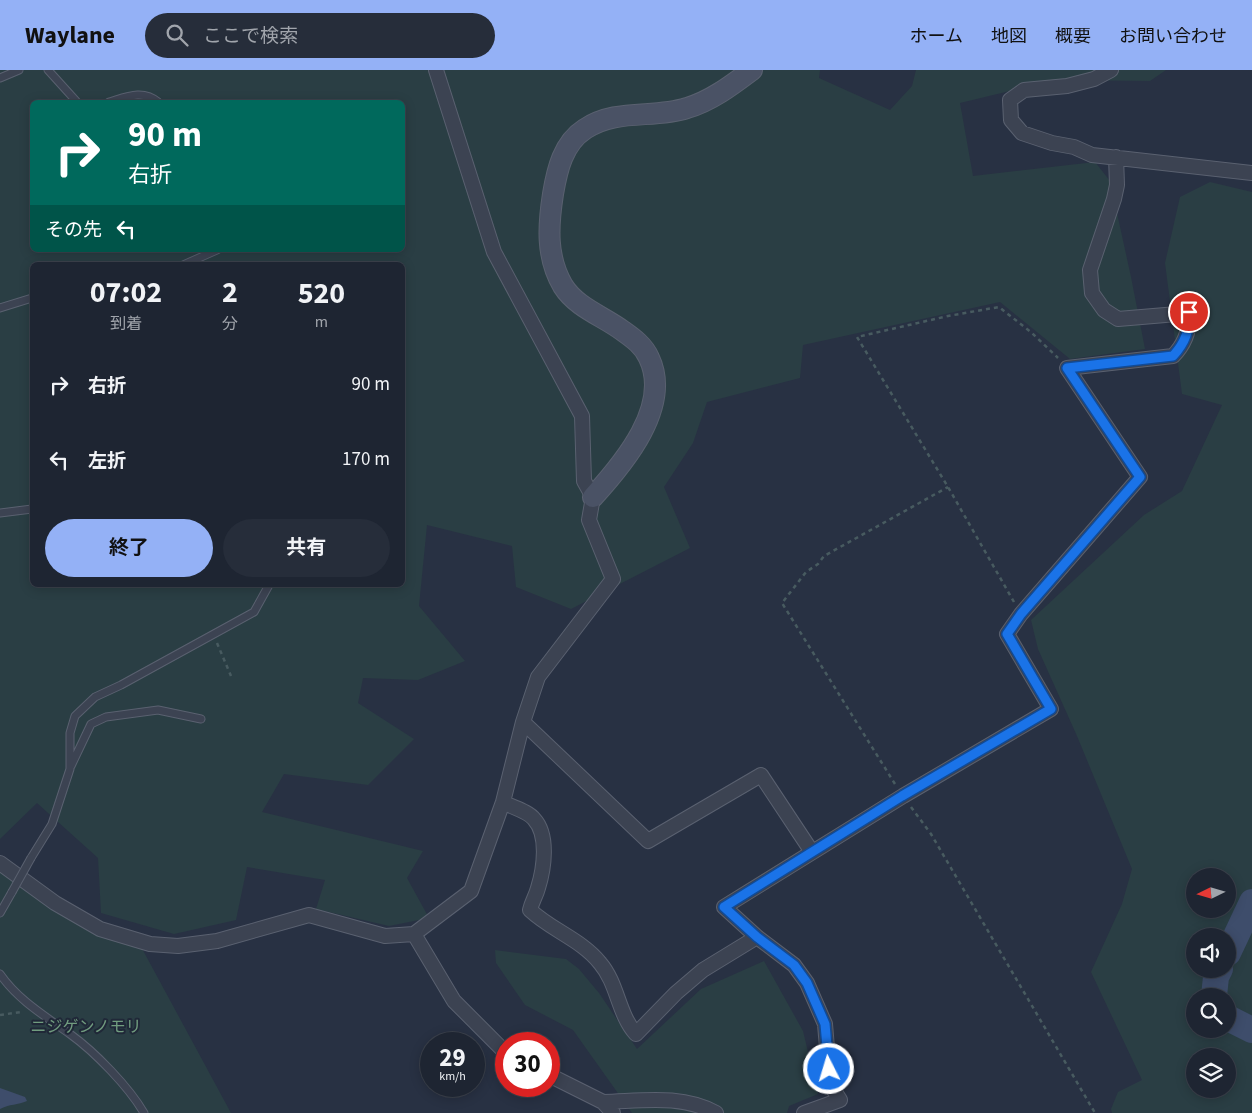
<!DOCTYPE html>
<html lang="ja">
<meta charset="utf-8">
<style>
body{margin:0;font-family:"Source Sans 3","Noto Sans JP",sans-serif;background:#262d3a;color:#f1f3f6;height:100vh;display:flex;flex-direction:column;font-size:19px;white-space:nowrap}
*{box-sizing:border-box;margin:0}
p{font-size:16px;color:#a1a5ac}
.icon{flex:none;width:28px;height:28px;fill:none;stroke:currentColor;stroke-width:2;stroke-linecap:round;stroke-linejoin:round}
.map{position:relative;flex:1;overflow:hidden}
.side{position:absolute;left:30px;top:192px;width:375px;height:325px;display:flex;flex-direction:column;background:#1e2532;border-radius:8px;box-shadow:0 2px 12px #0003,0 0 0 1px #3c424d}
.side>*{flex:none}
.banner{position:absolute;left:30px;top:30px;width:375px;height:152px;border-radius:8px;box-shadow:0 2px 12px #0003,0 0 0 1px #3c424d;background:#00695c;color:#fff;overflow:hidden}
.needle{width:32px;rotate:265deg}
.tools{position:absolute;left:1186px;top:798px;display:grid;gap:10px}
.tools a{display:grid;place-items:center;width:50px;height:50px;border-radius:50%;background:#1e2532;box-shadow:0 2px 12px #0003,0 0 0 1px #3c424d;font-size:25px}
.speed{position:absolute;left:420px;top:962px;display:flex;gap:10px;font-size:25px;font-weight:700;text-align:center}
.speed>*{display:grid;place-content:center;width:65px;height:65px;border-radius:50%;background:#1e2532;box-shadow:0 2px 12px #0003,0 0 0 1px #3c424d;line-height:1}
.speed small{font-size:12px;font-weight:400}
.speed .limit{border:8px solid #d22;background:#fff;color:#111}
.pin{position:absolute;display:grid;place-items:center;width:42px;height:42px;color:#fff;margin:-21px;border:2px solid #fff;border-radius:50%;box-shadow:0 1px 5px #0007}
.me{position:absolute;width:55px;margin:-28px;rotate:355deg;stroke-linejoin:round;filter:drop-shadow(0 0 4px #0008)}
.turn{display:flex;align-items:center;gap:18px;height:105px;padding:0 15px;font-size:22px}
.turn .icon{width:65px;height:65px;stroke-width:2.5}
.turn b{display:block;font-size:35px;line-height:42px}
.then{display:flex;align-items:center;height:48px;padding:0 15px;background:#0003;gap:10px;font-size:19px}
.eta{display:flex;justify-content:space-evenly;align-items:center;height:85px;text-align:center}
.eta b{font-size:30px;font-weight:700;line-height:35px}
.cta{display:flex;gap:10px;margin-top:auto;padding:10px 15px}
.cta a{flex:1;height:58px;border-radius:30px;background:#94b1f6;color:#111;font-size:20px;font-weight:700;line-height:58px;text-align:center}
.cta a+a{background:#262d3a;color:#f1f3f6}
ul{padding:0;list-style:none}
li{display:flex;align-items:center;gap:15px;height:75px;padding:0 15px}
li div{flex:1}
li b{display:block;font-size:19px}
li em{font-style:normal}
header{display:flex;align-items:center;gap:30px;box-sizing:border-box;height:70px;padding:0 25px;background:#94b1f6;color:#111}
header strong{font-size:24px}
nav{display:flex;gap:28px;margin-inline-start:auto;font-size:18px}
.search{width:350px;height:45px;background:#262d3a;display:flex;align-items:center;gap:12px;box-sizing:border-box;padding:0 18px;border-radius:28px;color:#a1a5ac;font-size:19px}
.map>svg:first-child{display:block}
.green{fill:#2a3e44;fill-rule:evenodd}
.water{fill:#3e4d6b}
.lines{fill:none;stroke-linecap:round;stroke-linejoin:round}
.river{stroke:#3e4d6b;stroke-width:26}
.lane-casing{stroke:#5a6170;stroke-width:9}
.street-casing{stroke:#5a6170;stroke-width:16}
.secondary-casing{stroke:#5a6170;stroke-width:22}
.path{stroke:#485b60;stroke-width:2.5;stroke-dasharray:4 4;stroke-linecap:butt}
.lane{stroke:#3c4352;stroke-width:7}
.street{stroke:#3c4352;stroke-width:14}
.secondary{stroke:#4a5265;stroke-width:20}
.lane-bridge-casing{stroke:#5a6170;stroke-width:9;stroke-linecap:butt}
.lane-bridge{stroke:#3c4352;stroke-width:7}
.route-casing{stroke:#114b97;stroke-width:12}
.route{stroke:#1a73e8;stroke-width:9}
.labels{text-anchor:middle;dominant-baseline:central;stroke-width:4;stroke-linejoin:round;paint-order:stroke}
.park-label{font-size:16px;fill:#719c7f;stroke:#202838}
</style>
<header>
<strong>Waylane</strong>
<div class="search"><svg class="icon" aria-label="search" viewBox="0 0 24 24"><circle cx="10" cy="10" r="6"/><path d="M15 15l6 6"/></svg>ここで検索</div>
<nav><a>ホーム</a><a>地図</a><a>概要</a><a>お問い合わせ</a></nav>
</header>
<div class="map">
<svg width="1252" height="1043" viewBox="0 0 1252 1043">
<rect width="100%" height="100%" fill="#283143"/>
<path class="green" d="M0,0H820L819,8L890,40L912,16L916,0H1166L1150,11L1056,10L960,33L973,106L1095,92L1110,111L1131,207L1145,279L1070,289L1000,232L803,275L800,308L707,332L693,373L664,417L690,478L571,539L516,517L512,476L427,455L419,536L465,591L418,610L363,608L358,633L414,669L368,715L284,704L262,742L423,781L407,808L429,848L389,856L316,839L325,810L247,797L236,850L174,864L101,843L98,788L37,733L0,769ZM32,32H402V180H32ZM32,195H402V515H32Z
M1210,112L1252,122V1043H1112L1111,1039L1118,1022L1142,1010L1091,902L1122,834L1132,799L1077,666L1038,579L1031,550L1144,445L1182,421L1222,335L1182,324L1165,193L1180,127ZM1195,806H1228V839H1195ZM1195,866H1228V899H1195ZM1195,926H1228V959H1195ZM1195,986H1228V1019H1195Z
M0,797L139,873L231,1043H0Z
M495,880L566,889L579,899L599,923L637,979L701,919L764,891L803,961L818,1024L789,1036L787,1043H632L573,960L525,935L496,893Z"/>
<path class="water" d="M0,1018L25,1027L27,1031C18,1035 9,1034 0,1039Z"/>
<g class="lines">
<path class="river" d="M1228,883L1252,832
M1214,926L1216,907L1220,899
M1228,948L1252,960"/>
<g class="lane-casing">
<path id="lane" d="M48,0L77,32
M0,8L19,0
M109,32C126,27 143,19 158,32
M183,195L217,180
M0,238L32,228
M0,443L32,439
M71,696L91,654L106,647L158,640L201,649
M31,788L52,754L70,699V663L75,646L95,627L121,615L254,542L269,515
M0,843L12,822
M0,904C18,930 45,946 70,964C95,982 129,1017 144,1043"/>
</g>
<g class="street-casing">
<path id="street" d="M1111,0L1094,9L1067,16L1024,20L1010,30L1011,50L1022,63L1052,73L1074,77L1092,85L1252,103
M523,652L648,771L761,705L812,782
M503,732C511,737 528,741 534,749C549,765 544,799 538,818C536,826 532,831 530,840C551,860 582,870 600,893C618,914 618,944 636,964L676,923L703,900L757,867
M0,793L55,833L100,859L150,874L178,876L217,871L309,845L385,866L414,864L471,821L503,732L523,652L538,607L613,509L589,450L593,427L584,411L582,346L494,182L436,0
M414,864L454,931L506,983
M549,1005L603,1032L613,1043
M603,1032C642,1031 681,1024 716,1043
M804,1043L840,1030L830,1014L825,954L807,913L794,895L757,867L724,837L903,726L1051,639L1007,564L1021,544L1140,407L1067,298L1173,286C1185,274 1190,259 1189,243L1118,249L1104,240L1092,223L1090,200L1114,129L1117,115L1116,87"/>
</g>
<g class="secondary-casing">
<path id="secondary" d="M593,427C624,393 672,336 649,288C644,276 633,268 623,261C603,246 577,238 563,216C546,187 548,156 553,124C557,100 563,73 585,59C616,38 654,49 687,38C711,31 732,15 752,0"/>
</g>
<path class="path" d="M1014,532L948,417L857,267L948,246L999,237L1032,263L1058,288
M217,573L231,606
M895,714L782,533L806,502L818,494L824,486L948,417
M911,737L931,764L1095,1043
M0,945L21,942"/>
<use href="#lane" class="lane"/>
<use href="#street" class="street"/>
<use href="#secondary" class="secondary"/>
<g class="lane-bridge-casing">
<path id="lane-bridge" d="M12,822L31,788"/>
</g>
<use href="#lane-bridge" class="lane-bridge"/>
</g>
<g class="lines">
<g class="route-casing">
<path id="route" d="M829,999L825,954L807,913L794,895L757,867L724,837L902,726L1051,639L1007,564L1021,544L1140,407L1067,298L1173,286C1185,273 1190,260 1189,242"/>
</g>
<use href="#route" class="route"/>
</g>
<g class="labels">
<g class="park-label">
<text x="86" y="957">ニジゲンノモリ</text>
</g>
</g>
</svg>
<div class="tools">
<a><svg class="needle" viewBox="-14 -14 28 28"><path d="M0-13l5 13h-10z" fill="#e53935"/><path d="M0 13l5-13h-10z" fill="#a1a5ac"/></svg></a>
<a><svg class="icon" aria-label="sound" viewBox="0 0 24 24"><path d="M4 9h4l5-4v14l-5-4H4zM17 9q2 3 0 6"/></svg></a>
<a><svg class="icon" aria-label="search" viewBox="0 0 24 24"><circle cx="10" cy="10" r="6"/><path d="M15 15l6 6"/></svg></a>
<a><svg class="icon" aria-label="layers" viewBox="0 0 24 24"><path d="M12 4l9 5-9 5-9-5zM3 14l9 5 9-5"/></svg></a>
</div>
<div class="speed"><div>29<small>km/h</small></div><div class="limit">30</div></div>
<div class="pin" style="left:1189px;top:242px;background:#d93025"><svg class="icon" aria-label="arrive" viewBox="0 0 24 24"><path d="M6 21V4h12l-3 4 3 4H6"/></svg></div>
<svg class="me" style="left:829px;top:999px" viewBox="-20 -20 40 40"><circle r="17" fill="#1a73e8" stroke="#fff" stroke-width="3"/><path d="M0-11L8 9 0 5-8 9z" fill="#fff"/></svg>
<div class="banner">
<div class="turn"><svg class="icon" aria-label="right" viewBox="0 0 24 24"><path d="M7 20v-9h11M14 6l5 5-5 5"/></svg><div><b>90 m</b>右折</div></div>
<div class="then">その先<svg class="icon" aria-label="left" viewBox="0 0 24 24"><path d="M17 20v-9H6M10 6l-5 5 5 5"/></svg></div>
</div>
<section class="side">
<div class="eta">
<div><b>07:02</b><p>到着</p></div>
<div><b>2</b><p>分</p></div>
<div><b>520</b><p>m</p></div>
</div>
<ul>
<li><svg class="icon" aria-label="right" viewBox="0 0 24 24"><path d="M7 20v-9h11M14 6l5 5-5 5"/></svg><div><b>右折</b></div><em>90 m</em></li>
<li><svg class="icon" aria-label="left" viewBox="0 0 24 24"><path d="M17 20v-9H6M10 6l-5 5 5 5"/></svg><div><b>左折</b></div><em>170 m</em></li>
</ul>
<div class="cta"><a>終了</a><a>共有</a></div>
</section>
</div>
